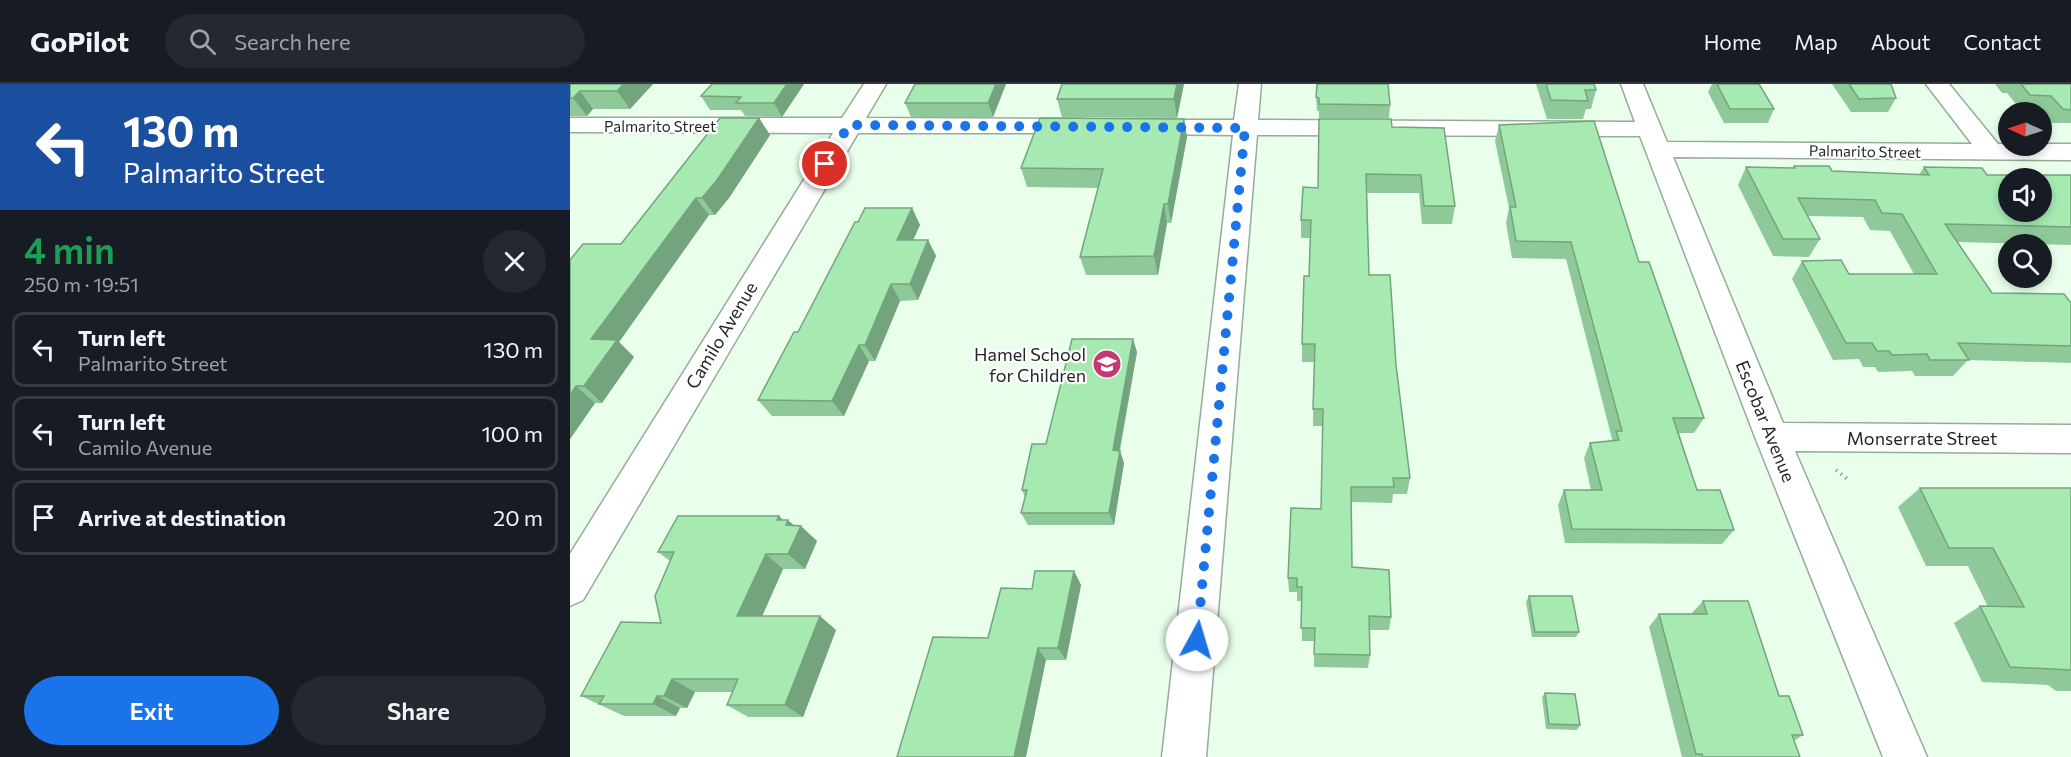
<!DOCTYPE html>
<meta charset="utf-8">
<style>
body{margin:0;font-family:Commissioner,sans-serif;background:#242831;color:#f1f3f6;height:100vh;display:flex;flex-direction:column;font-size:22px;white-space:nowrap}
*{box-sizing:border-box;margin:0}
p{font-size:20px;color:#9ea1a6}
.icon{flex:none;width:33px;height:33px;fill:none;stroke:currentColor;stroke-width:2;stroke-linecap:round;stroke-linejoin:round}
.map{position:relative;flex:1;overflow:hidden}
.drawer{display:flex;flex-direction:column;background:#171b24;width:570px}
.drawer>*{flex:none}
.guide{background:#1a4fa0;color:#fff;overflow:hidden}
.needle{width:39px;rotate:273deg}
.buttons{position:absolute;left:1428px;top:18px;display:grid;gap:12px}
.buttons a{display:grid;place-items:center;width:54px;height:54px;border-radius:50%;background:#171b24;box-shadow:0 3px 9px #0003;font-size:30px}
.pin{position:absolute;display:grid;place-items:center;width:51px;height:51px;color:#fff;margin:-26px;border:3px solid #fff;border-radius:50%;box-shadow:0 2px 6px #0007}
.me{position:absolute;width:66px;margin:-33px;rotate:6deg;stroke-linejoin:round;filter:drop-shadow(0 0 4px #0008)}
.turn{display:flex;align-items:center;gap:21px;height:126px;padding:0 24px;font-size:27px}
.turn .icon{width:78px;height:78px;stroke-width:2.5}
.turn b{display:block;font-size:42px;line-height:51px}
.round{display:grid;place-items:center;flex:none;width:63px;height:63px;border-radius:32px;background:#242831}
.headline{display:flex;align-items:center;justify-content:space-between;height:102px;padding:0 24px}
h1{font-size:36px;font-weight:600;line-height:45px;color:#1e9e55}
.action{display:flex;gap:12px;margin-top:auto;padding:12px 24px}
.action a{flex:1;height:69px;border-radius:36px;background:#1a73e8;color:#fff;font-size:24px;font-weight:600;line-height:69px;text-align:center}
.action a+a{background:#242831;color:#f1f3f6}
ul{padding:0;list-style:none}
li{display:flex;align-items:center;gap:18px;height:75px;margin:0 12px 9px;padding:0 12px;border:3px solid #363941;border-radius:12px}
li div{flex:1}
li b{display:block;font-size:22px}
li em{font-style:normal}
header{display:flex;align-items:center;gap:36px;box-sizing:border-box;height:84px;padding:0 30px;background:#171b24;border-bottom:2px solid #363941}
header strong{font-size:28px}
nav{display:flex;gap:33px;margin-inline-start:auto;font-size:21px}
.search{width:420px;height:54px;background:#242831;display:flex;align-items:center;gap:15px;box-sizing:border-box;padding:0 21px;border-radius:33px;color:#9ea1a6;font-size:22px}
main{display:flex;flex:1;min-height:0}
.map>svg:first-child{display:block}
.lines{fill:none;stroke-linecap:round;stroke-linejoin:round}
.minor-casing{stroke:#96ab99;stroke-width:3}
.path{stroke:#93a395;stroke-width:4;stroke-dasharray:1.5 4.5;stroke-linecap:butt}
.minor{fill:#fff;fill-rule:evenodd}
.wall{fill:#8fc999}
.shaded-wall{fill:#74a47d}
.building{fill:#a6eab2;stroke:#74a47d;stroke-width:1.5;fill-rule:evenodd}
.route{stroke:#1a73e8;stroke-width:10;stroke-dasharray:0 18}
.labels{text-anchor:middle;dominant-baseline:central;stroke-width:4.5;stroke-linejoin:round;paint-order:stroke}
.far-street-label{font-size:15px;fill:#1e261f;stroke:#fff}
.street-label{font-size:18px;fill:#1e261f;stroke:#fff}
.poi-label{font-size:18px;fill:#1e261f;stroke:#fff;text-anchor:end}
</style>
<header>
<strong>GoPilot</strong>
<div class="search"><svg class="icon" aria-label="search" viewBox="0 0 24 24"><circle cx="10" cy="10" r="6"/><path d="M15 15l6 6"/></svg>Search here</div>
<nav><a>Home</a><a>Map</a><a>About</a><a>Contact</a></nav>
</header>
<main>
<section class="drawer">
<div class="guide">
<div class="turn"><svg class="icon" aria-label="left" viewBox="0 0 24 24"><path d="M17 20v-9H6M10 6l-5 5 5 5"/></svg><div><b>130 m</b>Palmarito Street</div></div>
</div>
<div class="headline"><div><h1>4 min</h1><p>250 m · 19:51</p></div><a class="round"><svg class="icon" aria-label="close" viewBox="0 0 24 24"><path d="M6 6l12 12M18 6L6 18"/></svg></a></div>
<ul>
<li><svg class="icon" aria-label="left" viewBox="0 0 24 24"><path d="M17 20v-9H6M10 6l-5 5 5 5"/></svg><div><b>Turn left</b><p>Palmarito Street</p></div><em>130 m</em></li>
<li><svg class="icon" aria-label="left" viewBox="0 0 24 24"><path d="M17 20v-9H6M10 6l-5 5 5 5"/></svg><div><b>Turn left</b><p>Camilo Avenue</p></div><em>100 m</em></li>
<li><svg class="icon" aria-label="arrive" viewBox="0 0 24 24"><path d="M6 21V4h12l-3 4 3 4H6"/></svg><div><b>Arrive at destination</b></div><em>20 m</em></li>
</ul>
<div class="action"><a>Exit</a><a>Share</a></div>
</section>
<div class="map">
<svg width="1501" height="673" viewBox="0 0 1501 673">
<rect width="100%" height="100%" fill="#e9ffec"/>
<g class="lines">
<g class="minor-casing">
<path id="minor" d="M294,0H316L296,34L511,35L520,37L523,42L520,47L511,49H288L13,516L0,522V470L263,49L0,48V34H272Z
M669,0H691L688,36L1065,38L1051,0H1073L1097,58L1402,60L1356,0H1379L1428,60H1501V76L1103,73L1213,339L1501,341V369L1225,367L1357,673H1313L1185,353L1070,52L687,51L636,673H592L663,51L572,50L563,48L560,43L563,38L572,36H664Z"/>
</g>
<path class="path" d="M1266,386L1280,397"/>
<use href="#minor" class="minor"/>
</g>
<path class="wall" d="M0,0H83L60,25H23L17,32H0Z
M234,0L212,33L175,32L171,26H140L131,12Z
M345,0H436L423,33H341L335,19Z
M492,0H614L607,34L492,33L487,15Z
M966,0H1024L1026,6L1021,25H1016L1013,35H977Z
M1142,0H1189L1204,25L1198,39H1154L1138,8Z
M1262,0H1321L1326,14L1318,28H1281Z
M1425,0H1501V39H1482L1470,26L1450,25L1437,9H1432Z
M746,13L820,21L819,34H749V27H747Z
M189,34L200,51L159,114L145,131H139L49,258L64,273L32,319H25L0,355V176L51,160Z
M614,35L617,53L601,139H597L588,191H516L510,173L528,104L457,103L451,84Z
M929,41L1069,178L1134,334L1124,349H1109L1127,406L1164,446L1152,460L995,459L988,421L994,406H1021L1014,374L1020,359L1042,357V355L996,175L942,174L936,139L939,124L925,57Z
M822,43L885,122L882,140H852L849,109H797L799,191L826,281L840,394L837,410H823L822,419L781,418L782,483L821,533L819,546H799L800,571L798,584L744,583V557H732L731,517H727V508H719L718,494L751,425L753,342H743L744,278H732V260L739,192L740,154H731V136L748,104Z
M1224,82L1262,87L1349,91L1354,83L1417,91H1501V161L1387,158L1422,209L1501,219V279L1398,276L1383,292H1345L1342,287L1308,288L1305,283H1293L1289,275L1263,276L1222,195L1232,177L1279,190H1344L1320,147L1300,146L1293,133L1238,132L1250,155L1239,173L1203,172L1168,101L1176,83L1223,84Z
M342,124L350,141L343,156H358L366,172L348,216L330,217L305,277H299L274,332H202L188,316L228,248L288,138Z
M567,268L550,367L554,379L544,441H458L451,429L455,413L452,406L476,360Z
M1350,404H1501V607H1486L1478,601L1412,598L1384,539L1410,522L1418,523L1398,482H1356L1328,423Z
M213,436L224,442L247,457L235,485H213L192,532L266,546L233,633H178L157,621L163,608H125L117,624H110L106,632H54L11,612L91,539L100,477L88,468Z
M504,487L511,501L496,576H476L418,554L462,505Z
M959,512L1009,548L1006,553H962L956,518Z
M1133,517L1209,612L1233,651L1224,657L1230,673H1112L1079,543L1089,530H1121Z
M975,609L1010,641L1007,646L976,645L972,613Z"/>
<path class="shaded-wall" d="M54,0H83L60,25L47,7Z
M217,0H234L212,33L204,19Z
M426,0H436L423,33L418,19Z
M607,0H614L607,34L604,15Z
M10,7L23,25L17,32L3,14Z
M189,34L200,51L159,114L145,131L132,114Z
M614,35L617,53L601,139L598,120Z
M126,114L139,131L49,258L64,273L32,319L14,302L21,255Z
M594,120L597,139L588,191L584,172Z
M342,124L350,141L336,172L327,156Z
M358,156L366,172L348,216L340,200Z
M321,200L330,217L305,277L295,261Z
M563,255L567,268L547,379L543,366Z
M289,261L299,277L274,332L262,317Z
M6,302L25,319L0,355V311Z
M550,367L554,379L544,441L539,429Z
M209,432L217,440L218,436L229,446L231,442L247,457L235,485L218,470L207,436Z
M196,470L213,485L186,546L167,532Z
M504,487L511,501L496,576L488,564Z
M250,532L266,546L233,633L215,621Z
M468,564L476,576L456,673H444Z
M102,595L125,608L117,624L94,612Z
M87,612L110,624L106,632L83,620Z"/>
<path class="building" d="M0,0H54L47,7H10L3,14H0Z
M142,0H217L204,19H166L171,13L131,12Z
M345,0H426L418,19H335Z
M492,0H607L604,15H487Z
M747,0H818L820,21L749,20V14L746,13Z
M976,0H1024L1026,6H1015L1018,17L981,16Z
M1147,0H1189L1204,25H1160Z
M1279,0H1321L1326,14L1289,15Z
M1451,0H1501V26L1493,25L1481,12L1460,11Z
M150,34H189L147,96L132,114H126L21,255L47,256L14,302H6L0,311V176L13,160H51Z
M470,34L614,35L598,120H594L584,172L510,173L533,85L451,84Z
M749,35H821L822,43L874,44L885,122H854L851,91L796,90L799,191H820L826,281L840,394H823L824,403H781L782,483L819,486L821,533L799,532L800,571L744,570L745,544H731L732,503H727V494H718L721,424L751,425L753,325H743L745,260H732L734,192H739L741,136H731L733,103L748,104Z
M1024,37L1069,178H1079L1134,334H1103L1127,406H1150L1164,446L1002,445L994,406H1032L1020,359L1049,356L1046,347H1052L1001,158L946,157L940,123H946L929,41Z
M1224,82H1259L1262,87L1359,91L1354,83L1412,84L1417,91H1501V143L1375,140L1422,209L1494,210L1501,219V262L1388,259L1399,276H1360L1357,270L1322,271L1319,267H1307L1302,259H1276L1232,177L1271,176L1279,190H1367L1332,130L1312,129L1305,116L1228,114L1250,155H1213L1176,83L1225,84ZM1438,94H1472V128H1438Z
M295,124H342L327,156H358L340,200H321L295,261H289L262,317L188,316L224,248H228L285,138H288Z
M502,255H563L543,366L550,367L539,429H451L457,406H452L462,360H476Z
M1350,404H1501V586L1440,583L1410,522L1454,523L1423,464H1379Z
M108,432H209L207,436H218L216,441L231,442L218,470H196L167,532H250L215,621H157L168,595H102L94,612H87L83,620H29L34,612H11L51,538L91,539L85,512L104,468H88Z
M465,487H504L488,564H468L444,673H327L363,553L418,554L431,504L462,505Z
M959,512H1002L1009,548H965Z
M1133,517H1178L1209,612H1219L1233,651H1222L1230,673H1133L1132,670H1126L1089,530H1137Z
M975,609L1005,610L1010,641L979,640Z"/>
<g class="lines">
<path class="route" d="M255,80L279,41L675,44L627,556"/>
</g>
<defs>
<g id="school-disc" transform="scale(1.5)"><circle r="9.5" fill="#c33972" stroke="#fff"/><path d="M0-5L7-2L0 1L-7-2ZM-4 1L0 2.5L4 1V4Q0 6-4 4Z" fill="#fff"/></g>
</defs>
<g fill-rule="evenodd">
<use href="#school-disc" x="537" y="280"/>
</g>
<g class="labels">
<g class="far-street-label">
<text x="90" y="42">Palmarito Street</text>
<text transform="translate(1295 67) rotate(1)">Palmarito Street</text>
</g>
<g class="street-label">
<text transform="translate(151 251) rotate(-59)">Camilo Avenue</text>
<text transform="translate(1196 337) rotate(68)">Escobar Avenue</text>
<text x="1352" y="354">Monserrate Street</text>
</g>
<g class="poi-label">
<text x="516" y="270">Hamel School<tspan x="516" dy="21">for Children</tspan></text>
</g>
</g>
</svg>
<div class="buttons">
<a><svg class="needle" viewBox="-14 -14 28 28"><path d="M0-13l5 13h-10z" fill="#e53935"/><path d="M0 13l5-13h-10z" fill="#9ea1a6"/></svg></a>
<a><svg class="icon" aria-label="sound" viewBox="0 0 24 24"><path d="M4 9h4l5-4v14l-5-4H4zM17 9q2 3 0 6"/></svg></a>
<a><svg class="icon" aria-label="search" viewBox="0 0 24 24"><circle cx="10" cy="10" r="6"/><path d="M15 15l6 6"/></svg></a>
</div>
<div class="pin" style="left:255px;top:80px;background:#d93025"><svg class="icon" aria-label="arrive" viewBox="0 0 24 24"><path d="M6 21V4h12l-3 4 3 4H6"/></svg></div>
<svg class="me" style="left:627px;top:556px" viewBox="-20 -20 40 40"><circle r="19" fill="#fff"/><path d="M0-13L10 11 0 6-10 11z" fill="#1a73e8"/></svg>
</div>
</main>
